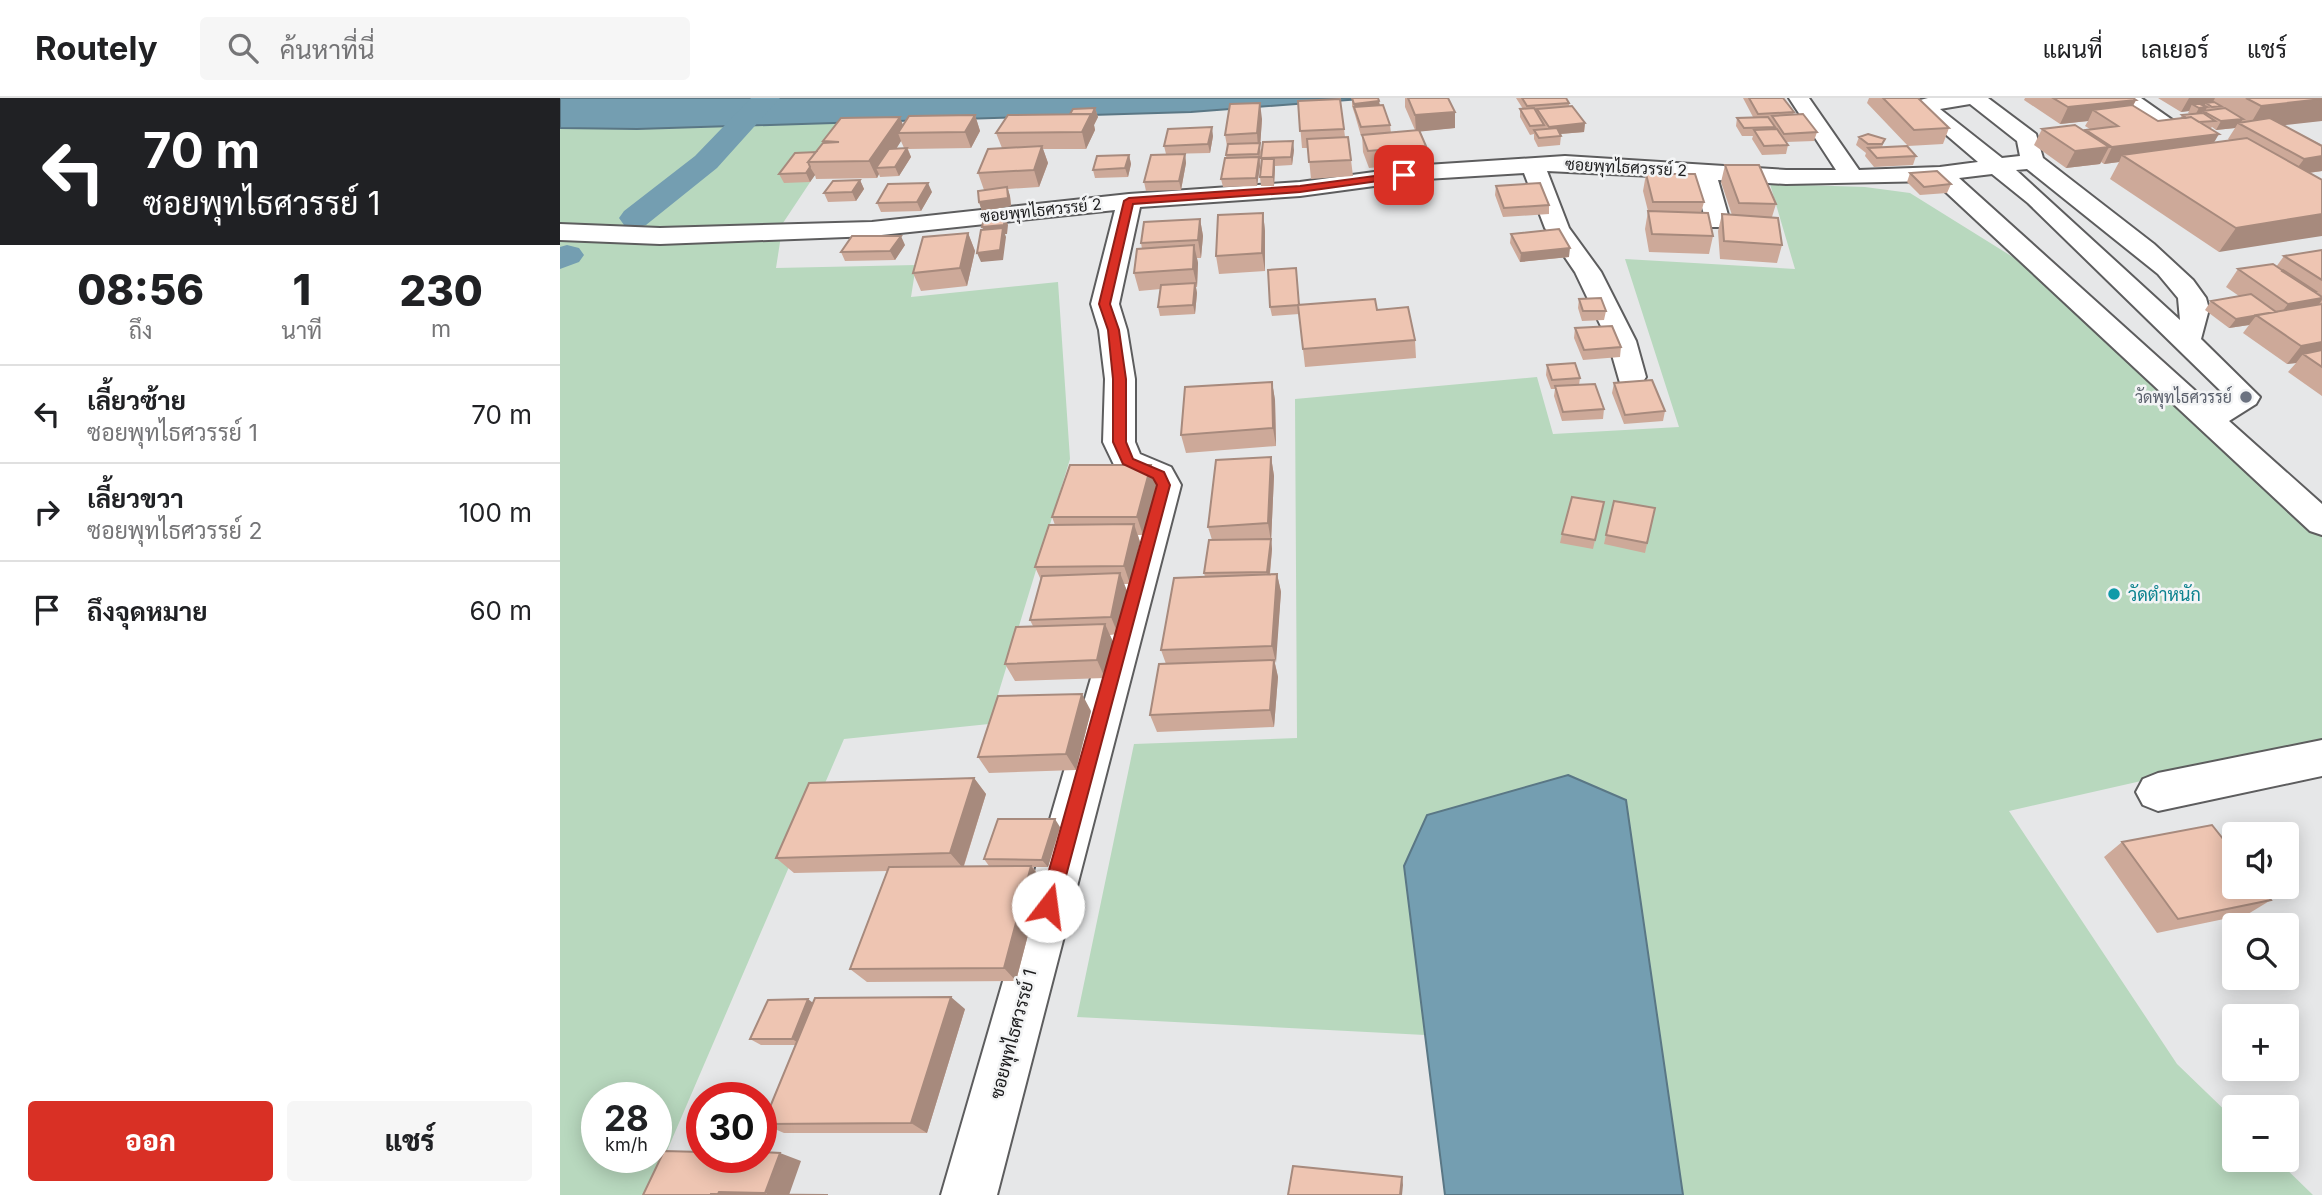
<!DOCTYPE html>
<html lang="th">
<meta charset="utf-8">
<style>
body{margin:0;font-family:Inter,Sarabun,sans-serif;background:#f6f6f6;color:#202124;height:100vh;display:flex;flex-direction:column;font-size:26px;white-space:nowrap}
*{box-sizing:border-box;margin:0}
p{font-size:23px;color:#757577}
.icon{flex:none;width:38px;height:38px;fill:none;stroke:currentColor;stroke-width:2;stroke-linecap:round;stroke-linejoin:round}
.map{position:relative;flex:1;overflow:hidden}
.side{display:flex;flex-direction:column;background:#fff;width:560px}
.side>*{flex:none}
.guide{background:#202124;color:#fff;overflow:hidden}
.tools{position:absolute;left:1662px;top:724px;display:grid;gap:14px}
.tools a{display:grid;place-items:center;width:77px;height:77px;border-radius:7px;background:#fff;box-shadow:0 4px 18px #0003;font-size:35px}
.speed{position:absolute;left:21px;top:984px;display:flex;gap:14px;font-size:35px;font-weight:700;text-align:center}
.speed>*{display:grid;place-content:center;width:91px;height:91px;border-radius:50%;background:#fff;box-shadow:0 4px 18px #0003;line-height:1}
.speed small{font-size:18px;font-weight:400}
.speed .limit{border:10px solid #d22;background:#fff;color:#111}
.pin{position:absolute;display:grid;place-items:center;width:60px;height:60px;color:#fff;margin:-30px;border-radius:14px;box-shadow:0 4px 10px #0006}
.me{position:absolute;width:77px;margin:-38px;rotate:15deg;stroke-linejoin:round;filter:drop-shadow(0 0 5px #0008)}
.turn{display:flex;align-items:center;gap:24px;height:147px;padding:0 28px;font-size:32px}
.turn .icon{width:91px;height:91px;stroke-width:2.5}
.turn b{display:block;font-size:49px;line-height:60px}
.eta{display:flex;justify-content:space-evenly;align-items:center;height:119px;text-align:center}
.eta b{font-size:42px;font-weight:800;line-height:49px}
.primary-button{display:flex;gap:14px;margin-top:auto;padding:14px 28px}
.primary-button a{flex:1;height:80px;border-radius:7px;background:#d93025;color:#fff;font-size:28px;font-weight:800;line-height:80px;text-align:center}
.primary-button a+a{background:#f6f6f6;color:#202124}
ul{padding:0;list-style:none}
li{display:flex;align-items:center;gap:21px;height:98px;padding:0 28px;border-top:2px solid #e0e0e0}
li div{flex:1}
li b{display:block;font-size:26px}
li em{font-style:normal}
header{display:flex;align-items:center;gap:42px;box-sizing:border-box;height:98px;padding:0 35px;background:#fff;border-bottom:2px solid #e0e0e0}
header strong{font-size:33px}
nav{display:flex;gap:38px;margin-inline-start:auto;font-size:24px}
.search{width:490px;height:63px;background:#f6f6f6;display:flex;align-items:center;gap:18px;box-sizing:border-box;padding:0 24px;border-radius:7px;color:#757577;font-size:26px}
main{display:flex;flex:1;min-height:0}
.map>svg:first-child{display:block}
.green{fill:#b8d8be;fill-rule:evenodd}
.water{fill:#749eb1;stroke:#5a7785;stroke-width:2}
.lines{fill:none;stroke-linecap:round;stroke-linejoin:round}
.canal{fill:#749eb1;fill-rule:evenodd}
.minor-casing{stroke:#5d5d5e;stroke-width:4}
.minor{fill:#fff;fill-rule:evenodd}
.wall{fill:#cda999;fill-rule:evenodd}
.shaded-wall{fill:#a78a7d}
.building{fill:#eec5b2;stroke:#a78a7d;stroke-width:2}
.route{fill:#d93025;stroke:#8d1f18;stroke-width:2}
.worship-dot{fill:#6b7280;stroke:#f3f4f5;stroke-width:2.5}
.culture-dot{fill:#0f9aa8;stroke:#f3f4f5;stroke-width:2.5}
.labels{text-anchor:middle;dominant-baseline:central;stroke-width:5;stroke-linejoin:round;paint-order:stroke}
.far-street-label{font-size:16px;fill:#1c1c1d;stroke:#f3f4f5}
.far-worship-label{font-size:16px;fill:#5b616d;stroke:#f3f4f5;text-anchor:end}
.culture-label{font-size:18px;fill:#0d838f;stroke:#f3f4f5;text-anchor:start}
.street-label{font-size:18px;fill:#1c1c1d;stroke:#f3f4f5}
</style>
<header>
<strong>Routely</strong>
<div class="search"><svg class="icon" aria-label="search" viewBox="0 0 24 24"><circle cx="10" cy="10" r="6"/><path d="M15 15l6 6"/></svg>ค้นหาที่นี่</div>
<nav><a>แผนที่</a><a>เลเยอร์</a><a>แชร์</a></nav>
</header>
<main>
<section class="side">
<div class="guide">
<div class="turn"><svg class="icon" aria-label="left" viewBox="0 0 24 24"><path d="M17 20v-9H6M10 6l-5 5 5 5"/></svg><div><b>70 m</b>ซอยพุทไธศวรรย์ 1</div></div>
</div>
<div class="eta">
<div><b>08:56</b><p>ถึง</p></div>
<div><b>1</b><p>นาที</p></div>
<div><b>230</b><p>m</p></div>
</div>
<ul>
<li><svg class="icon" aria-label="left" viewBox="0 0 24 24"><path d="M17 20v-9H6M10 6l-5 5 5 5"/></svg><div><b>เลี้ยวซ้าย</b><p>ซอยพุทไธศวรรย์ 1</p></div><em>70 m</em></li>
<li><svg class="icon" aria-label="right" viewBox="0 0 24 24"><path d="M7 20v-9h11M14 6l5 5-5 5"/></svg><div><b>เลี้ยวขวา</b><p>ซอยพุทไธศวรรย์ 2</p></div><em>100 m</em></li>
<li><svg class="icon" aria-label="arrive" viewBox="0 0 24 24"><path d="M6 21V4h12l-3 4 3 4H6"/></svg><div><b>ถึงจุดหมาย</b></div><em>60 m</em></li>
</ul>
<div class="primary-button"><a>ออก</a><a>แชร์</a></div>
</section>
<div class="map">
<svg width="1762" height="1097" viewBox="0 0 1762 1097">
<rect width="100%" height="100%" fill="#e6e7e8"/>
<path class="green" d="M290,24L223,125L216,170L356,167L351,199L498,184L510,361L429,626L284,641L88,1097H0V30ZM37,999H96V1059H37Z
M1210,86L1305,89L1350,95L1456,161L1762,437V642L1449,713L1617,966L1675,1022V1062H1717L1753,1097H1123L1066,702L844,768L865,937L517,919L574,646L737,640L735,301L977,279L993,336L1119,329L1065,161L1235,171Z"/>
<path class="water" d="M0,0H814L631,14L77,31L0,30Z
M1008,677L1066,702L1123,1097H885L844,768L867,717Z"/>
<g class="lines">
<path class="canal" d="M191,0H220L157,70L86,127L75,130L64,127L59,120L64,113L135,58Z
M7,147L19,150L24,157L19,164L0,171V149Z"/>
<g class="minor-casing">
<path id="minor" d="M1229,0H1249L1299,72L1380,69L1418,64L1356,11L1353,7L1356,3L1368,0H1428L1476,36L1483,60L1594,146L1633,182L1646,200L1649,211L1641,241L1700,299L1696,306L1669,323L1762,406V437L1750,433L1374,83L1226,86L1158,82L1170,124L1167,129H1149L1146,124L1134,80L987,73L1009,130L1041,174L1076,243L1086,279L1082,285L1071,288L1060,285L1048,243L1015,174L985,130L964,75L866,81L740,98L580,109L559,206L567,232L575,281V344L580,356L611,369L621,387L437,1097H381L587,387L556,371L543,344L545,281L539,232L531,206L555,112L312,138L100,146L0,142V126L100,130L312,124L569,96L740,84L866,67L1005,58L1226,72H1276ZM1410,6L1457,43L1460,58L1442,60L1380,11ZM1467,71L1598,176L1618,200L1620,222L1456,72ZM1432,76L1468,105L1666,298L1651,307L1399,80Z
M1557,0H1581L1618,26L1607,32L1565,35L1562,30L1565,25L1586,22Z
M1762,642V678L1598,713L1583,707L1576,694L1583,681L1598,675Z"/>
</g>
<use href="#minor" class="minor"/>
</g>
<path class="wall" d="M792,0L819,3L820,7L830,27L831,35L855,32L845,9V0H888L895,14V30L860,33L866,48V65L809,70L803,54L802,37L801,38L795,17L792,8Z
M956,0H1006L1009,5V8L1025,25L1024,34L1000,36L1001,38L1000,47L978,49L974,41V36L970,37L960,19V11H963Z
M1183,0H1223L1234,14L1233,17L1257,34L1254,43L1226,44L1228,47L1226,56L1202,57L1192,41L1193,38H1182L1176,28L1177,20L1193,19Z
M1309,0H1358L1389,30L1383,46L1348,48L1307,5Z
M1465,0H1573L1576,2L1573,8L1598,23L1620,21L1622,17L1630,16L1628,15L1629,13L1621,14L1598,0H1762L1723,27L1762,47V73L1749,75L1659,154L1550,81L1559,64L1544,66L1541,64L1540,66L1506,70L1474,47L1482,31L1525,34L1526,32L1530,31L1525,28L1528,23L1500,26L1464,2ZM1652,29L1656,32L1675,30L1668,41L1670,43L1654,45L1650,31Z
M738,3L784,31L785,39L791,62L793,78L751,81L748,50H742Z
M535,10L538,19L534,27L535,32L526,51H483L488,65L479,89L448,91L450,98L451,108L422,113L419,104L424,92L418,75L442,50L436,35Z
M415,17L420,33L411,50L348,51L351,59L339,78L320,79L319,76L317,80L256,81L255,77L250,84L224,85L219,76L256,54L263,45V43L343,27ZM341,43L344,50L336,51Z
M702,21L700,47L701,54L700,68L697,88L663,89L661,81L666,60L667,48L665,37Z
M653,38L650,55L606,56L604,48Z
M1299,39L1325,41L1322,49L1356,58L1353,67L1314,69L1305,58L1306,55L1296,47Z
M734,52L732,67L715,68L714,88H701L700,79L701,60Z
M625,56L626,65L621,92L586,93L584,84Z
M569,57L571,66L568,79L535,80L533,72Z
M1165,67L1216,106L1212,119L1222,147L1217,165L1160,161L1158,133L1162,116L1172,117L1161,84Z
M1350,75L1391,86L1387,95L1360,97L1347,84Z
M1086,76L1144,104L1141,115L1153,138L1149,156L1089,154L1085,131L1088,113L1083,93Z
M300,82L304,91L296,103L268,104L264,95Z
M936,88L989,107V116L943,119L935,97Z
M372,94L361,113L321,114L317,105Z
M703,115L705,133V173L659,176L656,158Z
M640,121L643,138L641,160H637L638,165L637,189H636L637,195L635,216L600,218L598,209L601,191L579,193L574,175L582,151L581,145Z
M408,135L415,153L407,188L361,193L353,175Z
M951,136L1009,159L960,164L950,145Z
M345,147L335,162L285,163L281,154Z
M1762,152V298L1728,274L1736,265L1727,266L1683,235L1689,227L1669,230L1645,212L1651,203L1679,198L1666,189L1678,171L1716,169L1724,158Z
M1019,201L1046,213L1044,222L1022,223L1018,210Z
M739,207L817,212L855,242L856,260L745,269L739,216L712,218L710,209Z
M1015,230L1061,249L1060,259L1023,262L1014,240Z
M987,267L1020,280L1019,287L1044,311L1043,321L1002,323L994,298L995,291H991L986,277Z
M712,284L715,302L716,348L626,355L621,337Z
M1054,285L1105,313L1103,323L1064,326L1052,295Z
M711,359L714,378L711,444L712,451L710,477L717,476L721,494L715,565L718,579L714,629L597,634L590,617L606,566L601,552L645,479L644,475L652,442L648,429Z
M597,385L583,437H578L580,444L570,486H564L567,493L558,536L550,537L553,544L545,580L455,583L445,566L473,528L470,522L481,482L475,469L495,427L492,419Z
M1044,404L1033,451L1000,445L1002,436Z
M1095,410L1085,455L1044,446L1046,437Z
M531,613L516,672L429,675L418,659Z
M414,680L426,696L404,768H429L424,761L500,729L488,769H473L482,783L456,883L307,884L290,871L327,773L234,775L216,760Z
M1562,744L1711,802L1688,816L1597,835L1544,759Z
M253,904L405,911L367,1035H224L203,1026L235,947H201L190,941Z"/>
<path class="shaded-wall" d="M1629,0H1655L1651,8L1646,5L1643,10L1647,9L1645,14L1643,13L1640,18L1634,19L1639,10L1632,6L1629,13L1621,14Z
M1762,1V23L1690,31L1688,30L1701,8Z
M1576,2L1567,18L1533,12L1528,23L1500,26L1508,9Z
M819,3L820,12L794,9L795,14L794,6Z
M700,5L702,21L699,65L697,35Z
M535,10L538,19L534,27L535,32L526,51L522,34L531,16Z
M895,14V30L856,34L855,17Z
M415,17L420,33L411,50L405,34Z
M340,19L346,35H338L341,43L324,70H316L319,76L317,80L309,63Z
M1683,21L1680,26L1678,25L1675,30L1656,32L1661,23Z
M1025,25L1024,34L988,37L989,29Z
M652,29L653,38L650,55L648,46Z
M1659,36L1649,53L1562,57L1559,64L1544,66L1552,49Z
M733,43L734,52L732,67L731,59Z
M482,48L488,65L479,89L474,72Z
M1549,49L1540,66L1506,70L1515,53Z
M347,50L351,59L339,78L335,69Z
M625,56L626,65L621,92L619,83Z
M569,57L571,66L568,79L565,70Z
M1762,58V73L1732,77L1744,61Z
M699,59L700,68L697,88L696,80Z
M714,61L715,70L714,88L713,79Z
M250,69L255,77L250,84L246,75Z
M300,82L304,91L296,103L292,94Z
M368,85L372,94L361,113L357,104Z
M447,89L450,98L451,108L422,113L419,104Z
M703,115L705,133V173L702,155Z
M1762,116V138L1659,154L1676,130Z
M445,118L448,127L447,136H445L446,139L443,162L421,164L417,155L426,138L422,129Z
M640,121L643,138L641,160L638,142Z
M408,135L415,153L407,188L400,170Z
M341,138L345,147L335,162L330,153Z
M634,147L638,165L637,189L633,171Z
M1010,150L1009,159L960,164L961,155Z
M635,185L637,195L635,216L633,207Z
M1762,200V202L1750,218L1714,224L1728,206Z
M1696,218L1689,227L1669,230L1676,221Z
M1762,244V260L1743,256L1736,265L1727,266L1741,248Z
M712,284L715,302L716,348L713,330Z
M711,359L714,378L711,444L708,425Z
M591,367L597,385L583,437L577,419Z
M574,426L580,444L570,486L564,468Z
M711,441L712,451L709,483L707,474Z
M560,475L567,493L558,536L551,519Z
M717,476L721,494L716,565L712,548Z
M545,526L553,544L545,580L537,562Z
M714,562L718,579L714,629L710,612Z
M522,596L531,613L516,672L506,656Z
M414,680L426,696L403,770L390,755Z
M495,721L500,729L488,769L482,762Z
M471,768L482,783L456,883L444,870Z
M391,899L405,911L367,1035L351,1025Z
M248,901L257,908L242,947L232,941Z
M220,1055L241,1063L229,1097H209L205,1095Z
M842,1079L843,1087L842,1097H840Z"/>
<path class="building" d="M792,0H818L819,3L794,6Z
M848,0H888L895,14L855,17Z
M962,0H1006L1009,5L967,8Z
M1189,0H1223L1234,14L1198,16Z
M1323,0H1358L1389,30L1354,32Z
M1493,0H1573L1576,2L1508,9Z
M1686,0H1762V1L1701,8Z
M780,1L784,31L740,33L738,3Z
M1654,4L1661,8L1652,9L1646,5Z
M700,5L697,35L665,37L670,6Z
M1632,6H1640L1647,9L1639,10Z
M823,7L830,27L801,29L794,9Z
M1572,7L1598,23L1631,19L1659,36L1552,49L1526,32L1558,28L1533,12Z
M1012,8L1025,25L989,29L977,11Z
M535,10L531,19V16H510L513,11Z
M974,10L984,27L970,28L960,11Z
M1665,10L1683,21L1661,23L1643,13Z
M1643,15L1655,23L1639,24L1631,19L1626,20L1622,17Z
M531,16L522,34L436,35L448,17Z
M1243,16L1257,34L1224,36L1212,18Z
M415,17L405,34L338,35L349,18Z
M340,19L309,63L248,64L263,45L279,44L263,43L281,20Z
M1208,19L1215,29L1184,30L1177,20Z
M1710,20L1762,48V58L1744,61L1678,25Z
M1515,27L1549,49L1515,53L1482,31Z
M652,29L648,46L604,48L608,31Z
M997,30L1001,38L979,40L974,32Z
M1217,31L1228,47L1204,48L1194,32Z
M859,32L866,48L808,53L802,37Z
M1308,36L1325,41L1322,46H1308L1299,39Z
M788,39L791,62L749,64L747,41Z
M1687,40L1762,82V116L1676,130L1562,57Z
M733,43L731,59L701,60L703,44Z
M700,45L698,56L666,57L668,46Z
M482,48L474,72L418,75L428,51Z
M1347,48L1356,58L1317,60L1308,50Z
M347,50L335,69L316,70L329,51Z
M256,54L248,64L250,69L246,75L219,76L235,55Z
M625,56L619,83L584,84L591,57Z
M569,57L565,70L533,72L537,58Z
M699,59L696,80L661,81L665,60Z
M702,61H714L713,79H700Z
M1165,67H1199L1216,106L1179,105Z
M1377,73L1391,86L1364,89L1350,75Z
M1086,76H1135L1144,104H1093Z
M300,82L292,94L264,95L273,83Z
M368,85L357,104L317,105L328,86Z
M980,85L989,107L944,110L936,88Z
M447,89L448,100L419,104L418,93Z
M1088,113L1148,115L1153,138L1092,136Z
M703,115L702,155L656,158L658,117Z
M1162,116L1218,120L1222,147L1164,143Z
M445,118L444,127L422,129L424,120Z
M640,121L638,142L581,145L584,124Z
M443,130L440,152L417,155L421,132Z
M999,131L1010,150L961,155L951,136Z
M408,135L400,170L353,175L363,139Z
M292,138H341L330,153L281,154Z
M634,147L633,171L574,175L577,151Z
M1762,152V182L1724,158Z
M1713,166L1762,199V200L1728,206L1678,171Z
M736,170L739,207L710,209L708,172Z
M1723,172L1755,193H1753L1722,173Z
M635,185L633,207L598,209L601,187Z
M1691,196L1716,214L1676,221L1651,203Z
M1041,200L1046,213H1023L1019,201Z
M815,201L817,212L848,209L855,242L743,251L738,207Z
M1762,206V244L1741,248L1696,217Z
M1052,228L1061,249L1024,252L1015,230Z
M1762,252V269L1743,256Z
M1015,265L1020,280L992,282L987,267Z
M1092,282L1105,313L1065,317L1054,285Z
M712,284L713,330L621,337L625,289Z
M1035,286L1044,311L1003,314L995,288Z
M711,359L708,425L648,429L656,362Z
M510,367H591L577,419H492Z
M1012,399L1044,404L1035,442L1002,436Z
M1054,403L1095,410L1087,445L1046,437Z
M574,426L564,468L475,469L489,427Z
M711,441L707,474L644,475L649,442Z
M560,475L551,519L470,522L482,478Z
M717,476L712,548L601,552L614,480Z
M545,526L537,562L445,566L456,529Z
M714,562L710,612L590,617L599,566Z
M522,596L506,656L418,659L438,598Z
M414,680L390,755L216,760L249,685Z
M438,721H495L482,762L424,761Z
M1652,727L1675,756V789H1701L1711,802L1618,821L1562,744Z
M471,768L444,870L290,871L329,769Z
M391,899L351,1025L203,1026L255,900Z
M248,901L232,941H190L208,902Z
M104,1053L142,1054V1059H201V1054L220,1055L205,1095L159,1094L158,1096L151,1097H83Z
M733,1068L842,1079L840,1097H728Z
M151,1096L268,1097H151Z"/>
<path class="route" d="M844,74L847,79L740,94L573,106L550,206L559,232L566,281V344L573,361L604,374L610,387L498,808L495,814L488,817L482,814L479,808L597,387L593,380L563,366L553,344V281L548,232L539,206L564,103L569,100L740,88Z"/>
<circle class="worship-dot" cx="1686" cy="299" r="7"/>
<circle class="culture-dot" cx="1554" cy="496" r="7"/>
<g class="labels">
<g class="far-street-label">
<text transform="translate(1066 69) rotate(3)">ซอยพุทไธศวรรย์ 2</text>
<text transform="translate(481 112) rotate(-6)">ซอยพุทไธศวรรย์ 2</text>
</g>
<g class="far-worship-label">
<text x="1672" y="299">วัดพุทไธศวรรย์</text>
</g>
<g class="culture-label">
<text x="1568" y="496">วัดตำหนัก</text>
</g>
<g class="street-label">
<text transform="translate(453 936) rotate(-75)">ซอยพุทไธศวรรย์ 1</text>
</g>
</g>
</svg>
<div class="tools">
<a><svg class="icon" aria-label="sound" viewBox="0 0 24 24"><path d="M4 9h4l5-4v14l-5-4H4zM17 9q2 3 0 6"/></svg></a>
<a><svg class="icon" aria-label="search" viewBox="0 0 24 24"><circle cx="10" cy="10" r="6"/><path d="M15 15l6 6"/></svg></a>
<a>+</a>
<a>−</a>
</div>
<div class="speed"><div>28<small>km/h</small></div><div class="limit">30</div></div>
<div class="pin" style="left:844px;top:77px;background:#d93025"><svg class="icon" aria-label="arrive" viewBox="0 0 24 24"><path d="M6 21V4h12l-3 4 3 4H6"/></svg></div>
<svg class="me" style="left:488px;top:808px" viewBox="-20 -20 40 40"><circle r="19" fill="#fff"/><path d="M0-13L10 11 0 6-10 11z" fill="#d93025"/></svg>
</div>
</main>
